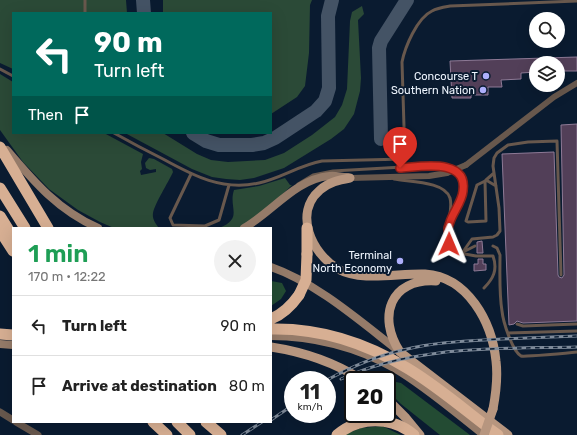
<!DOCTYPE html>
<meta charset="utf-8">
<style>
body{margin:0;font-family:Rubik,sans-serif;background:#f2f2f2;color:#222;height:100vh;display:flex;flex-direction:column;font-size:15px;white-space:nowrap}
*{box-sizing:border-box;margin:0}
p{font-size:13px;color:#767676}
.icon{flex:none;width:22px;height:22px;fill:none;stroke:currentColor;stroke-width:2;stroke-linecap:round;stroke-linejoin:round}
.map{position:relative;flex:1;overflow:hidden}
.details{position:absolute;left:12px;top:227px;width:260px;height:196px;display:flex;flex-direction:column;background:#fff;border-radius:0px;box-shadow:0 4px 16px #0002}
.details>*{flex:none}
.hud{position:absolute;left:12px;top:12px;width:260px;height:122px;border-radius:0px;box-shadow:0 4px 16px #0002;background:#00695c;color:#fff;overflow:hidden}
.buttons{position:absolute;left:529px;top:12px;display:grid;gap:8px}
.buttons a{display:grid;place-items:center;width:36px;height:36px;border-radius:50%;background:#fff;box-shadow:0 4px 16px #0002;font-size:20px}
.speed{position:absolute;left:284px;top:371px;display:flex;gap:8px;font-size:20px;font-weight:700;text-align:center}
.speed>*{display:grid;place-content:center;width:52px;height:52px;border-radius:50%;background:#fff;box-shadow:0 4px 16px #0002;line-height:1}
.speed small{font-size:10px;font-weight:400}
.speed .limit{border:2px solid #111;border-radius:6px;background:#fff;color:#111}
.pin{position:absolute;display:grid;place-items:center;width:34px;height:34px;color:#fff;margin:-41px -17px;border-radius:50% 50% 50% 0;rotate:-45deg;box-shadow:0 0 4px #0007}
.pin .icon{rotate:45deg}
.me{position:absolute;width:44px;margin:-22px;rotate:1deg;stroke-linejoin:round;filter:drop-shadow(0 0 3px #0008)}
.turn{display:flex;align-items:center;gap:14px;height:84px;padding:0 16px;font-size:18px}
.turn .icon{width:52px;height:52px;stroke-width:2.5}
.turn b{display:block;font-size:28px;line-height:34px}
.then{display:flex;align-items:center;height:38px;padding:0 16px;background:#0003;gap:8px;font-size:15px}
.round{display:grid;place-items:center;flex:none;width:42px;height:42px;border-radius:21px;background:#f2f2f2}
.head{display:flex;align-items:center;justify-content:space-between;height:68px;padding:0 16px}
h1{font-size:24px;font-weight:600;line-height:30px;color:#1e9e55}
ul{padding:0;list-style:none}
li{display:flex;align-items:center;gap:12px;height:60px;padding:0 16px;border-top:1px solid #e0e0e0}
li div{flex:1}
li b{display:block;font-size:15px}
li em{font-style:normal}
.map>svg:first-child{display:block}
.green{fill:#2b4a37}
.forest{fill:#234b33}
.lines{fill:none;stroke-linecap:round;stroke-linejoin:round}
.taxiway{stroke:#445365;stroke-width:14}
.building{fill:#523f58;stroke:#8e7a96}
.service{stroke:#68584d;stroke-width:3}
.minor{stroke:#68584d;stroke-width:6}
.tertiary{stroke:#68584d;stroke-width:7}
.secondary{stroke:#957b69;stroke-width:8}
.primary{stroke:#b7967f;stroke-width:9}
.motorway{stroke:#d7af93;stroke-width:11}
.rail-casing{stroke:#7f8b9a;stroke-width:3}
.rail{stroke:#0a1b30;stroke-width:1.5;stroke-dasharray:4.5;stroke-linecap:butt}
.service-bridge{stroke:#68584d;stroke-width:3}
.minor-bridge{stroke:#68584d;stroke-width:6}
.primary-bridge{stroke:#b7967f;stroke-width:9}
.motorway-bridge{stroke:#d7af93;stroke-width:11}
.route-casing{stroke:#8d1f18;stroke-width:10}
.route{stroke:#d93025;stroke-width:7}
.poi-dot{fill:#adaffb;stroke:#0a1b30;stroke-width:1.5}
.labels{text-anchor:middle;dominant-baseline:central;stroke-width:4;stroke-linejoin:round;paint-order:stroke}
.poi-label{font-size:11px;fill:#eef5fe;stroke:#0a1b30;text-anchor:end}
</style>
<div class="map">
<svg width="577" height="435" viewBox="0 0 577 435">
<rect width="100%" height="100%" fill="#0a1b30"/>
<path class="green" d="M0,0H126L127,13H13V69L0,63Z
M163,0H312L310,5L309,53L305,86L297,97L271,114V13H163Z
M362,6L364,14L358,20L361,78L360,91L354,114L344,129L331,139L284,168L254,178L240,180L226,179L212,177L192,169L125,133H163L197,154L211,160L228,162L265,160L284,153L312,135L335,117L342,105L347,89L350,21L352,12Z
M0,74L13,82V133H104L143,154L141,162L142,169L140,171L141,175L156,172V169L150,170L146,168L145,163L149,158L154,159L172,169L173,172C168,183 155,203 153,213C152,219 156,224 159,228H114L100,222L78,210L49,189L23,162L0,130Z
M285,178L290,185H292C281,196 252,223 238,228C233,229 225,228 219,228C244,218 228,208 234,190L259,186Z"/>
<path class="forest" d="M271,281L282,283L286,291L281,299L271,306Z
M396,382L401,383L470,435H440L401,404L391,394V386Z
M382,426L401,435H343L361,428Z"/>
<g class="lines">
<path class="taxiway" d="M143,0L144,13
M193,133L206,141L219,145H252L264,143L275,138L316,111L325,101L329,88L328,16L332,0
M381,139L379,48L381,41L407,0"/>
</g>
<path class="building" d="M577,57V71H558V63H536V72L521,73V79L501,80L502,87H488V95H471V98H452L450,61Z
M577,124V321L523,323L517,321L514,324L509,325L502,154L554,152L558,275L559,277L562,278L564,275L561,125Z
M482,241L483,253H477V242Z
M478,259H483V264H486V270L474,271V264H478Z"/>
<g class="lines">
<path class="service" d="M85,0V13
M0,69L13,76
M114,133C130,142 147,151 163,159C194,176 222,191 259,183C281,178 300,165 322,161L405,159L402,62C405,47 417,18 432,11C437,8 444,7 450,6L577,1
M191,174L170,218L173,225L205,226L219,220L229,185
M394,179C409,182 445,181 450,198C452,205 450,213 449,220
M486,180L496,186
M485,181L486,221L468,222L466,221L477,185L485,181L486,180L494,173
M298,184L313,175L333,171L438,165C445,166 451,168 456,172C475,187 452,211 448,227
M448,226L449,244L453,252L476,256H493C498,270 493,279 484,288
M493,246L497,248L500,255C500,273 499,293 502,311C503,321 512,351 521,356C524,357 569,353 577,352
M463,252L475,246
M462,253L472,239L493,237L497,235L500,231L499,208L493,166L494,158L497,153L508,145L528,142L557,141L561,275
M508,333L577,331"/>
<path class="minor" d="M466,165L554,97L577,83
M350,178L429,176L447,173"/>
<path class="tertiary" d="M0,412L13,420
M16,422L38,435"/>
<path class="secondary" d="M7,150C35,183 58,210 98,228
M244,228C272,212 296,179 329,176C335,175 341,177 347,177
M271,267C317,283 361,322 400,352
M271,336C313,336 357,347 394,368C425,386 456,413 484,435
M0,344L13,345"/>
<path class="primary" d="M350,178C339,180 329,182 320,190C293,213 312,254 338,269C362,282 398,273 425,274C468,277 492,322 496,361C498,377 496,393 493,409
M436,281C390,278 377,317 400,352L508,435
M271,347C304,352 334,362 362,380
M387,399L406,418L420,435"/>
<path class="motorway" d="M0,147L48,228
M0,188L25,228
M0,216L13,237
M307,228V254
M0,231L13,251
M271,319C283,314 292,305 299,295
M271,329C319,328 366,343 407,368C439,387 468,413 498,435
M0,334L13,335
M153,422L167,435
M177,422L190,435
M206,422L221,435
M337,435C359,416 392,416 414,435"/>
<g class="rail-casing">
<path id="rail" d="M341,379C415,345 498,349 577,347
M327,380C351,367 376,356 403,350C435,342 468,341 501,339C526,338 552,337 577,336
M271,420L293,405
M242,435L262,422"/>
</g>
<use href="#rail" class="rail"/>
<path class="service-bridge" d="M517,324L523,326L577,324"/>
<path class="minor-bridge" d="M447,173L466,165"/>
<path class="primary-bridge" d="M484,435L493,409"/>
<path class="motorway-bridge" d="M299,295L306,280L307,254"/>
</g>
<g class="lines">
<g class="route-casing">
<path id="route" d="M400,168C419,167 468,157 463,191C462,202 453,212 450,222L448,228L449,244"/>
</g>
<use href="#route" class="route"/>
</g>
<g class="poi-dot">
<circle cx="486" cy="76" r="4"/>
<circle cx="483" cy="90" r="4"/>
<circle cx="400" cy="261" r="4"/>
</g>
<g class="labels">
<g class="poi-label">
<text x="478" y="76">Concourse T</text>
<text x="475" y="90">Southern Nation</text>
<text x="392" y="255">Terminal<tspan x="392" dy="13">North Economy</tspan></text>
</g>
</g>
</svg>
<div class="buttons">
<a><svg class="icon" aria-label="search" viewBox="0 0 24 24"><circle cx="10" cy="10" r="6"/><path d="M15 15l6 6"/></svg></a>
<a><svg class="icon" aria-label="layers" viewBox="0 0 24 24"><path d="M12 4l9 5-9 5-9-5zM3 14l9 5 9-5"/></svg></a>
</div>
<div class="speed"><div>11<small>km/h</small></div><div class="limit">20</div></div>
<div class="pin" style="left:400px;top:168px;background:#d93025"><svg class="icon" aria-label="arrive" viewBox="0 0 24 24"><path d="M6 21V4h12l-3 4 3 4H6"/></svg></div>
<svg class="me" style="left:449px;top:244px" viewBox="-20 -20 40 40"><path d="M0-17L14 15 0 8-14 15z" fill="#d93025" stroke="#fff" stroke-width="4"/></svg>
<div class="hud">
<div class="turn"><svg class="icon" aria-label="left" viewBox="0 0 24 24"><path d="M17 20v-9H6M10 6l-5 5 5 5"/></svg><div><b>90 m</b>Turn left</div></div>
<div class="then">Then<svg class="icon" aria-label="arrive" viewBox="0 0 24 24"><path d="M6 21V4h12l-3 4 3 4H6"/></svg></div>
</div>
<section class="details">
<div class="head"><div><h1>1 min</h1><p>170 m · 12:22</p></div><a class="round"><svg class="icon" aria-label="close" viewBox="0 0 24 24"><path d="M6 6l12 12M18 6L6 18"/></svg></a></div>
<ul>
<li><svg class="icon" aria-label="left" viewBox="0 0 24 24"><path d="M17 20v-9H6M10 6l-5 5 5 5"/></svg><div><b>Turn left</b></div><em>90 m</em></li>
<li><svg class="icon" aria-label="arrive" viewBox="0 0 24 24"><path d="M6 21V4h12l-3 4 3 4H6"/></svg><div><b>Arrive at destination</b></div><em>80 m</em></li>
</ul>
</section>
</div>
